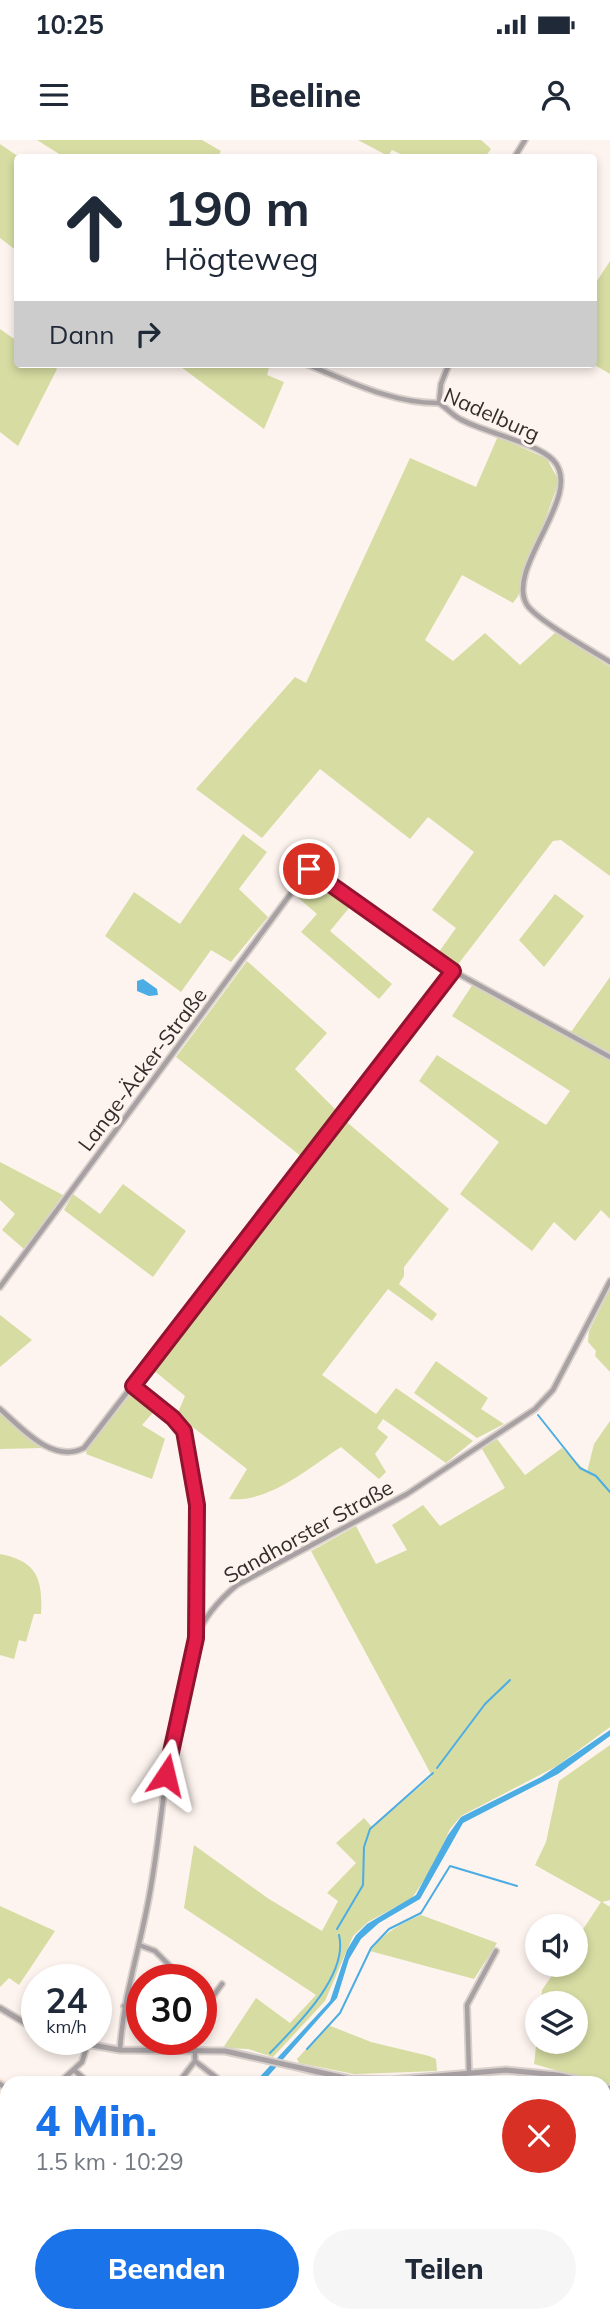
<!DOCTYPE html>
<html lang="de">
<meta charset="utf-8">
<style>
body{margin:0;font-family:Mulish,sans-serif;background:#f6f6f7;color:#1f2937;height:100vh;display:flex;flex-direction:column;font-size:26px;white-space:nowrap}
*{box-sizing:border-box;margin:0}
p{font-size:23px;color:#747a83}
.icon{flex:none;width:38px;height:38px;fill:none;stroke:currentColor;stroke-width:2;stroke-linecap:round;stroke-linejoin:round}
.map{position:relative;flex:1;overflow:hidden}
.panel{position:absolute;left:0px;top:1936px;width:611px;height:247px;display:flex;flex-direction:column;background:#fff;border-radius:21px 21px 0 0;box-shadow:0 4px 10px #0003}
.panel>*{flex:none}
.guide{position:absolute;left:14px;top:14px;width:583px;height:214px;border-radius:7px;box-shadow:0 4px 10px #0003;background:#fff;color:#1f2937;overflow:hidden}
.fabs{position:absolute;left:525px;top:1774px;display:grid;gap:14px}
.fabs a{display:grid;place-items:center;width:63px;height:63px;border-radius:50%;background:#fff;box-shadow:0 4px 10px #0003;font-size:35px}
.speed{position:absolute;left:21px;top:1824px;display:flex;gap:14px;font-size:35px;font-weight:700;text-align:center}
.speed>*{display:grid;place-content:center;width:91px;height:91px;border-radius:50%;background:#fff;box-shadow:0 4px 10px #0003;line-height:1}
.speed small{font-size:18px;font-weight:400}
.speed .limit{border:10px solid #d22;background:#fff;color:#111}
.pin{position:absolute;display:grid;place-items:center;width:60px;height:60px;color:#fff;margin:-30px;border:4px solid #fff;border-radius:50%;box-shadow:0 2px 7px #0007}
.me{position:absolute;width:77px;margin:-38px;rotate:10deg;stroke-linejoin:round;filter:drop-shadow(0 0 5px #0008)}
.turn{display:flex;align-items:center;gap:24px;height:147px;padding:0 35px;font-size:32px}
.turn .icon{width:91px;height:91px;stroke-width:2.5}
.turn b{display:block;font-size:49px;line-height:60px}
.then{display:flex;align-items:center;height:66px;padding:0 35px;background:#0003;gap:14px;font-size:26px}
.round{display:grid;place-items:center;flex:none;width:74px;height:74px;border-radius:37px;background:#f6f6f7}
.headline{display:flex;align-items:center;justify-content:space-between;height:119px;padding:0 35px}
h1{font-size:42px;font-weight:800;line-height:52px;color:#1a73e8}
.primary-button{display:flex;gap:14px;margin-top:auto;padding:14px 35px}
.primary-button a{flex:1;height:80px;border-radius:42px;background:#1a73e8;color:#fff;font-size:28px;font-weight:800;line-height:80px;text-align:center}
.primary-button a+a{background:#f6f6f7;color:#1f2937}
.status{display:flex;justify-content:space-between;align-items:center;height:49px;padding:0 35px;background:#fff;direction:ltr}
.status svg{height:19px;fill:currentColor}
header{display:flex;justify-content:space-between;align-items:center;height:91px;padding:0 35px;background:#fff;font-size:32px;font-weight:800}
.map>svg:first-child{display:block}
.education{fill:#ffe7dc}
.green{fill:#d6dca2}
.water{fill:#4bade4}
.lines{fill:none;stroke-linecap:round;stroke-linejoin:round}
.stream{stroke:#4bade4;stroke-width:2}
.minor-casing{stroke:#d9d0cc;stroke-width:8}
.tertiary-casing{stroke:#d9d0cc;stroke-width:9}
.minor{stroke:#a7a1a3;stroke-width:4.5}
.tertiary{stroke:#a7a1a3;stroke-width:5}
.route-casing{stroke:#92132f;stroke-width:18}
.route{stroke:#e11d48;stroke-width:12}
.labels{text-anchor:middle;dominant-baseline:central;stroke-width:6;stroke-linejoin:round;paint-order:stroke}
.street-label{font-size:21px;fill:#312d2b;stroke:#fef4ef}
</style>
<div class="status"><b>10:25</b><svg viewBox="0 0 49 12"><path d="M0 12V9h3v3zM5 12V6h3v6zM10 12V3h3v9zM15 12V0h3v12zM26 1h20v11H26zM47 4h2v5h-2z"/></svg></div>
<header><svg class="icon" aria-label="menu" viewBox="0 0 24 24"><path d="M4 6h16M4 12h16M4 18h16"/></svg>Beeline<svg class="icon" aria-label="person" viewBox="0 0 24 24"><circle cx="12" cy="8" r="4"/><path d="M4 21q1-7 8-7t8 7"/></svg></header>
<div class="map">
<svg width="610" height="2182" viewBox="0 0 610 2182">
<rect width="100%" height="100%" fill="#fef4ef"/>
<path class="education" d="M0,1937L7,1942V1984L0,1992Z"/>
<path class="green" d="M37,0H202L221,11L217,18L64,17Z
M358,0H481L491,9L485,17H407L392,10L388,16Z
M0,4L19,17L17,111L0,98Z
M610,121V234L593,224V147Z
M0,189L17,201L18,224H50L57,229L18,306L0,292Z
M177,224H270L267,235L284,242L264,289Z
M498,296L547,319L559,341L518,456L513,463L462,435L425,500L453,521L485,493L520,525L556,492L610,527V736L561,700L553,701L456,827L436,816L456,788L432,770L474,712L428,677L410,699L320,629L262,698L196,649L295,537L306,543L410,318L476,347Z
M243,694L267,712L239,749L268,777L231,822L211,810L181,852L105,796L134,752L180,784Z
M315,734L354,762L330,791L392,844L379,859L301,792L317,774L295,755L308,736Z
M555,754L584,776L544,827L519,800Z
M247,821L327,893L295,929L338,972L302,1017L176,917Z
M610,837V913L571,892Z
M473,844L610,919V1079L601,1070L575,1101L554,1082L532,1111L460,1054L499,1002L419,941L437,915L546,985L570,951L452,876Z
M342,978L449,1069L404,1127V1136L399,1144L437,1174L432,1181L388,1149L322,1235L376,1274L396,1248L473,1301L446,1323L383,1279L377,1288L388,1297L375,1314L386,1332L379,1339L341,1307C308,1328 270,1363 229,1359L247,1329L177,1275L185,1256L152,1229Z
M0,1022L63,1055L24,1109L2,1090L15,1074L0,1060Z
M123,1044L186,1091L153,1137L64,1070L73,1054L100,1074Z
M610,1149V1232L595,1216L596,1211L588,1202L589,1191Z
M0,1175L32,1200L0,1227Z
M436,1221L488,1258L481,1269L504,1284L477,1298L414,1253Z
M134,1250L157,1268L142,1285L165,1299L152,1339L86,1314L88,1306Z
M0,1271L43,1308L0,1309Z
M610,1281V1587L557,1626L461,1676L450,1689L433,1727L412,1758L368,1782L353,1796L325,1861L273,1917L248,1909L223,1908L256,1858L290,1883L316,1855L184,1768L194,1705L269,1759L322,1791L338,1761L327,1753L356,1723L336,1703L364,1678L372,1687L432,1636L311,1411L356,1386L376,1424L407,1410L392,1385L423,1365L440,1386L505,1348L482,1309L497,1299L525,1335L562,1308L587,1332L594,1304Z
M0,1414C37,1421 43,1439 41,1474H34L26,1502L19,1500L14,1519L0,1515Z
M610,1605V1760L602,1762L610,1767V1946L534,1924L537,1898V1902H576V1864H541L542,1850L559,1825H576V1800L601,1762L535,1725L546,1702L559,1641Z
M0,1766L55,1791L19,1845L9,1838L0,1847Z
M421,1775L497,1803L474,1839L370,1811C384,1793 399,1784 421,1775Z
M328,1885L371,1902L429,1916L436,1919L437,1931L354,1934L299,1923L297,1919Z
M476,1937L551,1939L566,1942H470Z
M604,1981L610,1986V2038L604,2048Z
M604,2083L610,2089V2182H400L399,2175H604Z
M27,2175H221L226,2182H36Z"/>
<path class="water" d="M143,839L157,849L158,855L149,856L137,851V841Z
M610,1590V1596L558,1634L463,1683L420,1759L379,1783L361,1799L349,1819L337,1858L263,1942H255L330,1861L347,1810L356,1795L367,1784L416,1755L448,1695L461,1677L541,1637Z"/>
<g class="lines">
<path class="stream" d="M538,1275L580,1328L596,1336L610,1352
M437,1628L485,1564L510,1540
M337,1789L363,1745L364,1707L370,1689L433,1633
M307,1909L340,1873L371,1808L389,1789L421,1773L450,1726L517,1746
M270,1913C295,1887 349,1836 339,1795"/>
<g class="minor-casing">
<path id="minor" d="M514,18L525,0
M306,224C348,241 394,264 439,263C447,268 452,275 460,279C483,292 537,303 553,320C586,354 504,428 527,465C538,481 591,510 610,522
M439,263L441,244L449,224
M0,1147L309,729L453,831L610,917
M133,1246L173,1278L184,1291L197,1365L196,1497
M0,1269C22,1288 52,1324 84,1308L453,831
M139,1805L155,1811L176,1832
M124,1866L142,1874
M201,1873L222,1844
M120,1910C123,1856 141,1805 150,1752C165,1669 167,1581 195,1500C203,1479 220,1459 237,1445L407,1354L535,1269L553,1250L610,1141
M195,1921L222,1942
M74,1930L88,1942
M469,1931L467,1865L496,1811
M60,1942L82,1922L87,1906
M179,1942L195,1921V1910
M0,1944L7,1949
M604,1980L610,1984
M0,1999L7,1991
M0,2161L7,2168
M12,2175L14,2182"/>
</g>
<g class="tertiary-casing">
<path id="tertiary" d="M0,1868L37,1890
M58,1899L120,1910L225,1911L350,1939L391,1940L506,1930L557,1935L589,1942
M604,1947L610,1949"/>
</g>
<use href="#minor" class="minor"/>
<use href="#tertiary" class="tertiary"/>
</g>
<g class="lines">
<g class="route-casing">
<path id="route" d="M166,1635L196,1498L197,1365L184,1291L173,1278L133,1246L453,831L309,729"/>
</g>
<use href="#route" class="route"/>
</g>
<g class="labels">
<g class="street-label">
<text transform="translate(492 274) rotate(24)">Nadelburg</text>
<text transform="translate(142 929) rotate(-53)">Lange-Äcker-Straße</text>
<text transform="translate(308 1391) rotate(-29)">Sandhorster Straße</text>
</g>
</g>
</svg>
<div class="fabs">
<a><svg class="icon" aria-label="sound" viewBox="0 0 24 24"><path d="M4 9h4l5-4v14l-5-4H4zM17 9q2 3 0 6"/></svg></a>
<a><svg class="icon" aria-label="layers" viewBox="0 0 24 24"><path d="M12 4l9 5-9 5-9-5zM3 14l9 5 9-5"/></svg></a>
</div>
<div class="speed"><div>24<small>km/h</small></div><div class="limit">30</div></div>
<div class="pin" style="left:309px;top:729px;background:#d93025"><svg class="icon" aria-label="arrive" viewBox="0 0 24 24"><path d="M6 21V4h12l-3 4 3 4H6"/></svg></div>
<svg class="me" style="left:166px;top:1635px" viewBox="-20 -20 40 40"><path d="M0-17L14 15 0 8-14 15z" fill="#e11d48" stroke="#fff" stroke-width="4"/></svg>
<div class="guide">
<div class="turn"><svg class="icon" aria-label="ahead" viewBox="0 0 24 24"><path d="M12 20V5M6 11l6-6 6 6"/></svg><div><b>190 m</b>Högteweg</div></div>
<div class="then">Dann<svg class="icon" aria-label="right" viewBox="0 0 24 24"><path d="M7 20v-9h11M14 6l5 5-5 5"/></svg></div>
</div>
<section class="panel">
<div class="headline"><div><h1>4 Min.</h1><p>1.5 km · 10:29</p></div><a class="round" style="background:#d93025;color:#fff"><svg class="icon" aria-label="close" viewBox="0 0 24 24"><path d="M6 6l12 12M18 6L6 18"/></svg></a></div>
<div class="primary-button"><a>Beenden</a><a>Teilen</a></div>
</section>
</div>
